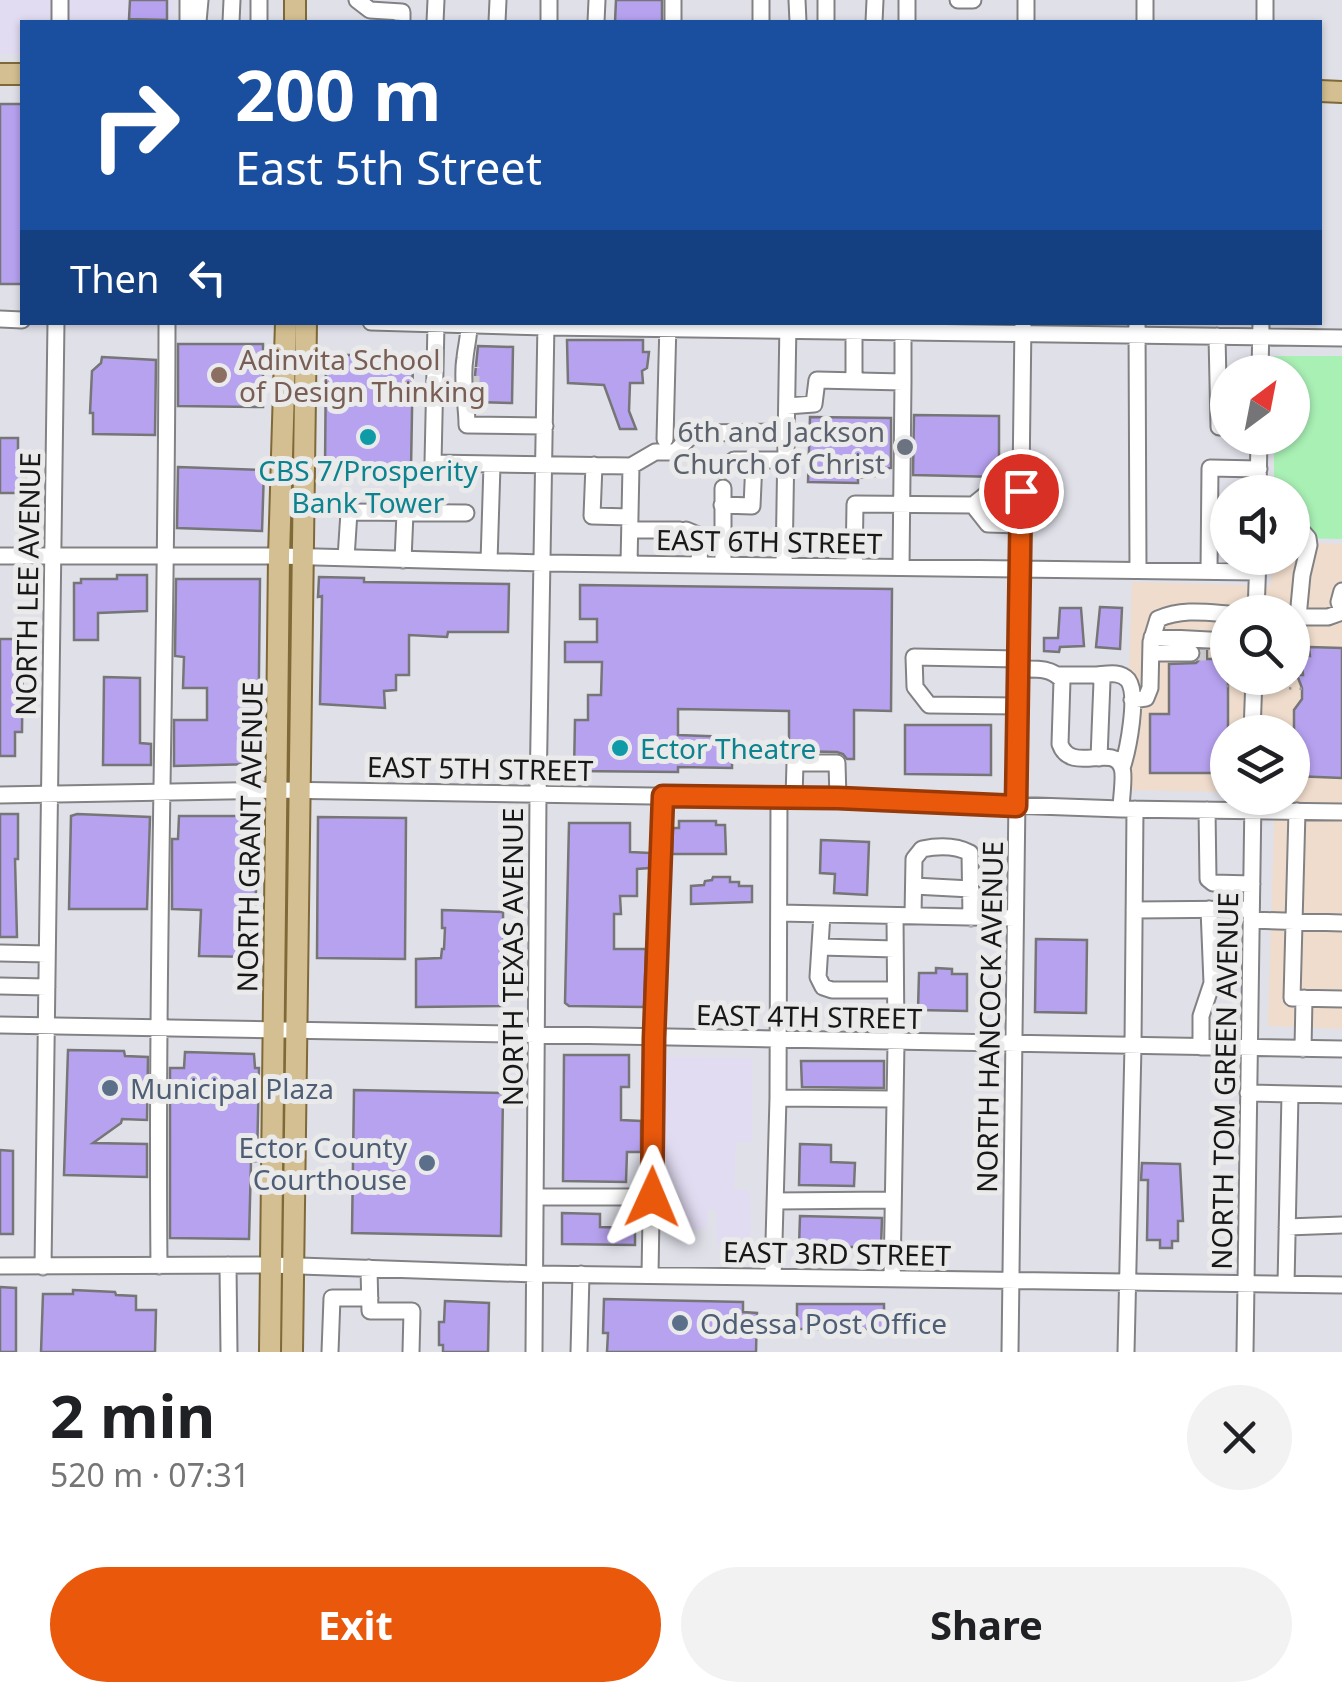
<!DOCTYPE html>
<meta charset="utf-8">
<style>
body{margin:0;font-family:"Noto Sans",sans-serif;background:#f2f2f2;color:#202124;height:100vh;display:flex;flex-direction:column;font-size:38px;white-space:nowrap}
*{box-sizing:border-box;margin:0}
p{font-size:32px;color:#757577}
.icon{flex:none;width:55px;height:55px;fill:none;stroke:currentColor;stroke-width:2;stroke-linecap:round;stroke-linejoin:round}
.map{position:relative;height:1352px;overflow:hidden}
.panel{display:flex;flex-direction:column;background:#fff;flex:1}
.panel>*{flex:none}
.banner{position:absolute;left:20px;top:20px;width:1302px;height:305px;border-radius:0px;box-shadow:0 2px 8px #0004;background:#1a4fa0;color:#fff;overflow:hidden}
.needle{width:65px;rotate:32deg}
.buttons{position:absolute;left:1210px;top:355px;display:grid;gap:20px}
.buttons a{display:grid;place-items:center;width:100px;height:100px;border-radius:50%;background:#fff;box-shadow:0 2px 8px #0004;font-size:50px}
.pin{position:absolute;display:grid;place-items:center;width:85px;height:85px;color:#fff;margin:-42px;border:5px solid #fff;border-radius:50%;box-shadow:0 2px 10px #0007}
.me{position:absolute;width:110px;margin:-55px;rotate:1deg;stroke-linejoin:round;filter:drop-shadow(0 0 8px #0008)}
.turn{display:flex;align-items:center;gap:35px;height:210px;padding:0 50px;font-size:45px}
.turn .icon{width:130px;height:130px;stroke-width:2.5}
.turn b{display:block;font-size:70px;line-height:85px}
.then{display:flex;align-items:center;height:95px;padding:0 50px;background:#0003;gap:20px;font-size:38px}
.round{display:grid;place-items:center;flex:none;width:105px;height:105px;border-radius:52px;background:#f2f2f2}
.summary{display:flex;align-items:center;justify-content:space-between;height:170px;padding:0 50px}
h1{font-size:60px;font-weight:700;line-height:75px}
.cta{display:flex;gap:20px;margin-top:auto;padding:20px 50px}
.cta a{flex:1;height:115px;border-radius:60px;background:#ea580c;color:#fff;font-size:40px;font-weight:700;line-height:115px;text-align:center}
.cta a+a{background:#f2f2f2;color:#202124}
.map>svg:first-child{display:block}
.built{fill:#e0e0e9;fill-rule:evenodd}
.education{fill:#e2dcf2}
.medical{fill:#efdccc;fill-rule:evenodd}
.green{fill:#a9f0b5}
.building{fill:#b7a2f0;stroke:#767677;stroke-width:2.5}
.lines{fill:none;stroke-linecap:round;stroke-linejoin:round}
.minor-tunnel{stroke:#cacacc;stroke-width:15;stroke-dasharray:15 8;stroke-linecap:butt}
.minor-casing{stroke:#828284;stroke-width:19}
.major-casing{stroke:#7f6938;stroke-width:24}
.minor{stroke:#fff;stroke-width:15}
.major{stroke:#d3bf91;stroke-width:20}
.path-bridge{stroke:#a0a0a1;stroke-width:2.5;stroke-dasharray:2.5 8;stroke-linecap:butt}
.route-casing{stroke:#983908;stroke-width:25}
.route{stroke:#ea580c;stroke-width:18}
.education-dot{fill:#8d6e63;stroke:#eaeaeb;stroke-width:4}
.culture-dot{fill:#0f9aa8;stroke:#eaeaeb;stroke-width:4}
.worship-dot{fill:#6b7280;stroke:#eaeaeb;stroke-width:4}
.service-dot{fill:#5c6f8a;stroke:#eaeaeb;stroke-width:4}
.labels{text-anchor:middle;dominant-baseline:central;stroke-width:10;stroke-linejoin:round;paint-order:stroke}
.education-label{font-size:28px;fill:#785e54;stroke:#eaeaeb;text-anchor:start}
.worship-label{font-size:28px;fill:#5b616d;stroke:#eaeaeb;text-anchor:end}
.culture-label{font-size:28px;fill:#0d838f;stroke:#eaeaeb}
.street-label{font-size:28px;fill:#181819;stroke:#eaeaeb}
.service-label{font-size:28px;fill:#4e5e75;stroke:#eaeaeb;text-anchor:start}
</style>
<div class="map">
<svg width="1342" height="1352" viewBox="0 0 1342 1352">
<rect width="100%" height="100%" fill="#eaeaeb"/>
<path class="built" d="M0,0H1342V1352H0ZM22,22H1320V322H22ZM1228,372H1292V438H1228ZM1228,492H1292V558H1228ZM1228,612H1292V678H1228ZM1228,732H1292V798H1228Z"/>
<path class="education" d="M0,0H174V22H22V54H0Z
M665,1057L752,1058V1142H736L734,1189L750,1191L751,1246H717L716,1209L707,1210V1229L663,1230V1197L675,1195V1182H662Z"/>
<path class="medical" d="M1293,542L1342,544V1029L1268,1026L1275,798H1292V732H1228L1227,792L1125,790L1132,582L1270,586L1275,558H1292ZM1228,612H1292V678H1228Z"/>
<path class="green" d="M1274,356H1342V539L1293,538L1292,492H1274V438H1292V372H1274Z"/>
<path class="building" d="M130,0H167V20L129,19Z
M616,0H662V22H615Z
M0,104H22V284H0Z
M567,340H643V352H649L647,368L642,371L643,383H630L629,411L636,429H620L604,385L568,383Z
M178,344H263V407L178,406Z
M478,346L513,347L512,403L477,402L475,375Z
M326,355H413L411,469H325Z
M102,357L156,360L155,435L93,434V413H90L92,371L101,363Z
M914,415L999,416V477L913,475Z
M810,417L891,418V468L883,469L884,475L858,478V483L808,482Z
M0,438H18V468H26V493H0Z
M178,467L264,470L262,531L177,528Z
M117,575H147V611L98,613V640H74V583H81V579H117Z
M319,577L364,578V582L509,584L508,632H448L447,637L409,635V675H396V690L384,691L385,708L320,704L322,596L318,597Z
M176,579H260L258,759L256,764L174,766V720H207V688H183L184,657L175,656Z
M580,585L892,589L891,711L854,710V759H847L843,754L837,752L789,751V711L678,709V735L732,737V768L678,767V772L574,771L575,720H588V695H601L602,662H565V642H597V619H580Z
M1100,607L1122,608L1120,649L1096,647Z
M1060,608H1081L1084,646L1060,647L1059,652L1044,651V638H1058Z
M0,639H23L22,732H15V756H0Z
M1309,647L1342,648V778L1294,776V710L1302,699V688L1297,675H1303L1301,656H1310Z
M1202,651H1207V659H1228V773H1150V714H1169V664L1196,663L1201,658Z
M104,677L140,678V743L151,744V765H103Z
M905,725H991V775L905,774Z
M0,814H18V859H15L17,937H0Z
M77,814L150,817L147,909H69L71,816Z
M179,816H257L255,957L199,956L201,910L172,909V839H178Z
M318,817L406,818L405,959L317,958Z
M679,821H716V825H725L726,854H672L673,828H679Z
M569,823H630V852L650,853L649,868L637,869V896H620L621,914H614V949H646L644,1007L569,1006L565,1003Z
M821,840L869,842L867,895L834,893L835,874L820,873Z
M713,877H730V882H739V886H752V902L691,904V886L704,885L705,881L712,880Z
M442,910L503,912L504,1006L416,1007V959L441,958L442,949H444L445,928H442Z
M1036,939L1087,940L1086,1013L1035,1012Z
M936,968L952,969V974H967V1011L918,1010L919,973H936Z
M68,1050L124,1051L125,1056L148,1057L147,1120L122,1119L121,1123L93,1143L147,1144V1177L64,1175Z
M185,1052L254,1054L255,1068H259L257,1161L251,1162L249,1239L170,1238V1068H184Z
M564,1055H629V1087H621V1120L641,1121V1152H627L626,1182L563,1181Z
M801,1061H884V1088L802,1087Z
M354,1090L503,1093L501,1236L352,1233Z
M800,1144L831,1145V1162L855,1163L854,1186L799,1185Z
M0,1150L13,1151V1234H0Z
M1142,1163L1180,1164L1183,1221H1178V1241H1172V1248H1160V1240H1147L1148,1180H1141Z
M562,1213L600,1214V1227L635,1228V1245L562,1244Z
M800,1216L882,1218L881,1247H799Z
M0,1287L16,1288V1352H0Z
M73,1290L115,1292L116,1295L136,1296V1310H156L155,1352H41L43,1294H73Z
M604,1299L743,1302V1312L757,1313L756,1352H607L608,1333H603Z
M445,1301L489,1303L488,1352H443V1345H439V1322H444Z
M797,1304H884V1329H797Z"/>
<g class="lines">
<path class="minor-tunnel" d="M472,391V367
M1191,653H1207"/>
<g class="minor-casing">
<path id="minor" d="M188,0V22
M259,0V22
M357,0L370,10L402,12V22
M761,0V22
M797,0L798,22
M958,0H973
M60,22V0
M198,22L200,0
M231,22L232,0
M435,22L436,0
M497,22L498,0
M549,22V0
M596,22L597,0
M673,22V0
M826,22V0
M874,22L875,0
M907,22V0
M1026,22V0
M1145,22V0
M1265,22V0
M0,319L22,320
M371,322L546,327L1342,338
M1137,322L1138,570
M436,324L433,463L631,466L655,452H675L694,433L786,432
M469,325C469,337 466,347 465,358C461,381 467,403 467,425L545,426
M854,331V381
M1217,336L1219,427H1228
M1260,372L1261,322
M903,382V332
M787,406L814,404L817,380L903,382L901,567
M665,439L668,322
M594,465L592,516L630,517
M723,471L734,460H786
M1258,492L1259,438
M722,505L752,506L754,461
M973,505L988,524L1020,525
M1292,520L1308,538L1309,545L1302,575L1298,617
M630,530H680
M686,530L698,535L700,541L699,565
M0,556H279L543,563L1257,572
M346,558L349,512L466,513
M403,560L405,513
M489,562L492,465
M629,564L631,466
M723,564V488
M784,566L788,322
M854,567L855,504L973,505L989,492L1021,491
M1209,571L1210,468L1259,469
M1342,591L1339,602L1342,610
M1256,612L1258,558
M1292,617H1328L1342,612
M1152,637L1228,641
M1151,653H1191
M1018,669C1035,669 1051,667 1062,680L1060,744C1071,775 1114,742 1122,768C1125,776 1121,799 1121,809
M1059,675H1097L1102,681L1099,758
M1097,675C1108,674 1120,671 1128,680C1139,695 1128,750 1122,768
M1132,700L1146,698L1150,688L1151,642L1158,619C1181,609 1203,612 1228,614
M1018,706L929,705L915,687L914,657L1019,659
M1252,732L1254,678
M0,795L277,790L838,799L1121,809L1342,812
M794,798L795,763H837L838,799
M1207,810L1208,879L1213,883L1252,884
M1297,811L1292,998L1342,999
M914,886L971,889
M1134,910L1251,909
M779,913L1015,918
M822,914L818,977L823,987L832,990H894
M913,916L914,859L922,849C937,846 955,845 970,853L971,918
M1251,920L1342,923
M820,947L895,949
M0,953L47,954
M0,986L47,987
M0,1025L1342,1049
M1201,1047V1016L1212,983L1209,909
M1303,1049L1304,998
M1248,1093L1342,1095
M778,1098L894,1099
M536,1197H652
M775,1201L892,1200
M1287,1227L1342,1225
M228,1265L229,1352
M0,1266L271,1265L535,1274L1342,1285
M159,1266C156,951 167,637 167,322
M43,1267L56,322
M369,1268L370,1311H412L411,1352
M650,1275L654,1038L663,797
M773,1277L778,1098L779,798
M892,1279L896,1043L895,916
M1286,1284L1290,1094
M330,1352L332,1298H370
M534,1352L538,795L546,322
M579,1352L581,1274
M1010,1352L1023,322
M1126,1352L1133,1046L1135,809
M1245,1352L1253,798"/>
</g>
<g class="major-casing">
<path id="major" d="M295,22V0
M0,74H22
M1320,91L1342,92
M270,1352L279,556L286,322
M292,1352L306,322"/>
</g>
<use href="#minor" class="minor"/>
<use href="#major" class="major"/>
<path class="path-bridge" d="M1226,686L1306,689"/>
</g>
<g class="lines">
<g class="route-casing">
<path id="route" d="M652,1197L654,1038L663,796L838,798L1016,806L1021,491"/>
</g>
<use href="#route" class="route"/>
</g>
<circle class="education-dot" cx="219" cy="375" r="10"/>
<g class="culture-dot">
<circle cx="368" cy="437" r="10"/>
<circle cx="620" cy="748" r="10"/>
</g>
<circle class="worship-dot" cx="905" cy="447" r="10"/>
<g class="service-dot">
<circle cx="110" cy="1088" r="10"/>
<circle cx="427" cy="1163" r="10"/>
<circle cx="680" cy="1323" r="10"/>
</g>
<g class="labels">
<g class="education-label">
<text x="239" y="359">Adinvita School<tspan x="239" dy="32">of Design Thinking</tspan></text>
</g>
<g class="worship-label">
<text x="885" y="431">6th and Jackson<tspan x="885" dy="32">Church of Christ</tspan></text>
</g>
<g class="culture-label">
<text x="368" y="470">CBS 7/Prosperity<tspan x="368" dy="32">Bank Tower</tspan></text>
<text x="640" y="748" text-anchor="start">Ector Theatre</text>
</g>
<g class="street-label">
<text transform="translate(769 541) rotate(1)">EAST 6TH STREET</text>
<text transform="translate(27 584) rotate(-89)">NORTH LEE AVENUE</text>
<text transform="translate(480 768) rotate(1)">EAST 5TH STREET</text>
<text transform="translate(249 837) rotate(-89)">NORTH GRANT AVENUE</text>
<text transform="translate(512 957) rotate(-90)">NORTH TEXAS AVENUE</text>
<text transform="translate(809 1016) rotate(1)">EAST 4TH STREET</text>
<text transform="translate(989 1017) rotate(-89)">NORTH HANCOCK AVENUE</text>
<text transform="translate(1224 1081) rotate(-89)">NORTH TOM GREEN AVENUE</text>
<text transform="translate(837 1253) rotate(1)">EAST 3RD STREET</text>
</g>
<g class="service-label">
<text x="130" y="1088">Municipal Plaza</text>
<text x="407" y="1147" text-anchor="end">Ector County<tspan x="407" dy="32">Courthouse</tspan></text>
<text x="700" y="1323">Odessa Post Office</text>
</g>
</g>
</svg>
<div class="buttons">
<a><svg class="needle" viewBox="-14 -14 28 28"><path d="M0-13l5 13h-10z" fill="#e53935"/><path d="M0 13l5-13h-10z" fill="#757577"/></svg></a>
<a><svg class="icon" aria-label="sound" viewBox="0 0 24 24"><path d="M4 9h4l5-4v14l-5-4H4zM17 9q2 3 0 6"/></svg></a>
<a><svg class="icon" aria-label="search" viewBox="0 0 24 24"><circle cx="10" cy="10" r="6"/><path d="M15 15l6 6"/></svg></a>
<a><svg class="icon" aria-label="layers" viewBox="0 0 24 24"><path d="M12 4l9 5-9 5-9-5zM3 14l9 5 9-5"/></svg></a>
</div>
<div class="pin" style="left:1021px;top:491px;background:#d93025"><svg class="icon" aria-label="arrive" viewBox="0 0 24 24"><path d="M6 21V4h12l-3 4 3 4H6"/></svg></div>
<svg class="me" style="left:652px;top:1197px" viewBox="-20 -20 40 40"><path d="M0-17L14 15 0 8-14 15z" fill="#ea580c" stroke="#fff" stroke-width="4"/></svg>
<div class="banner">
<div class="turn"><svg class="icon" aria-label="right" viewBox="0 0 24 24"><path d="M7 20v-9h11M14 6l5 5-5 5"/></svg><div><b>200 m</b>East 5th Street</div></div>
<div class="then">Then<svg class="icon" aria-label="left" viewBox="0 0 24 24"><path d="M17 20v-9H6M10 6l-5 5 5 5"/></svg></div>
</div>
</div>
<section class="panel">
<div class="summary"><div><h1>2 min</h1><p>520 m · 07:31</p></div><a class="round"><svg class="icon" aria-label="close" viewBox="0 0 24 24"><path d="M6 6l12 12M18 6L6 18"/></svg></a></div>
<div class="cta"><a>Exit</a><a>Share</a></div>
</section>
